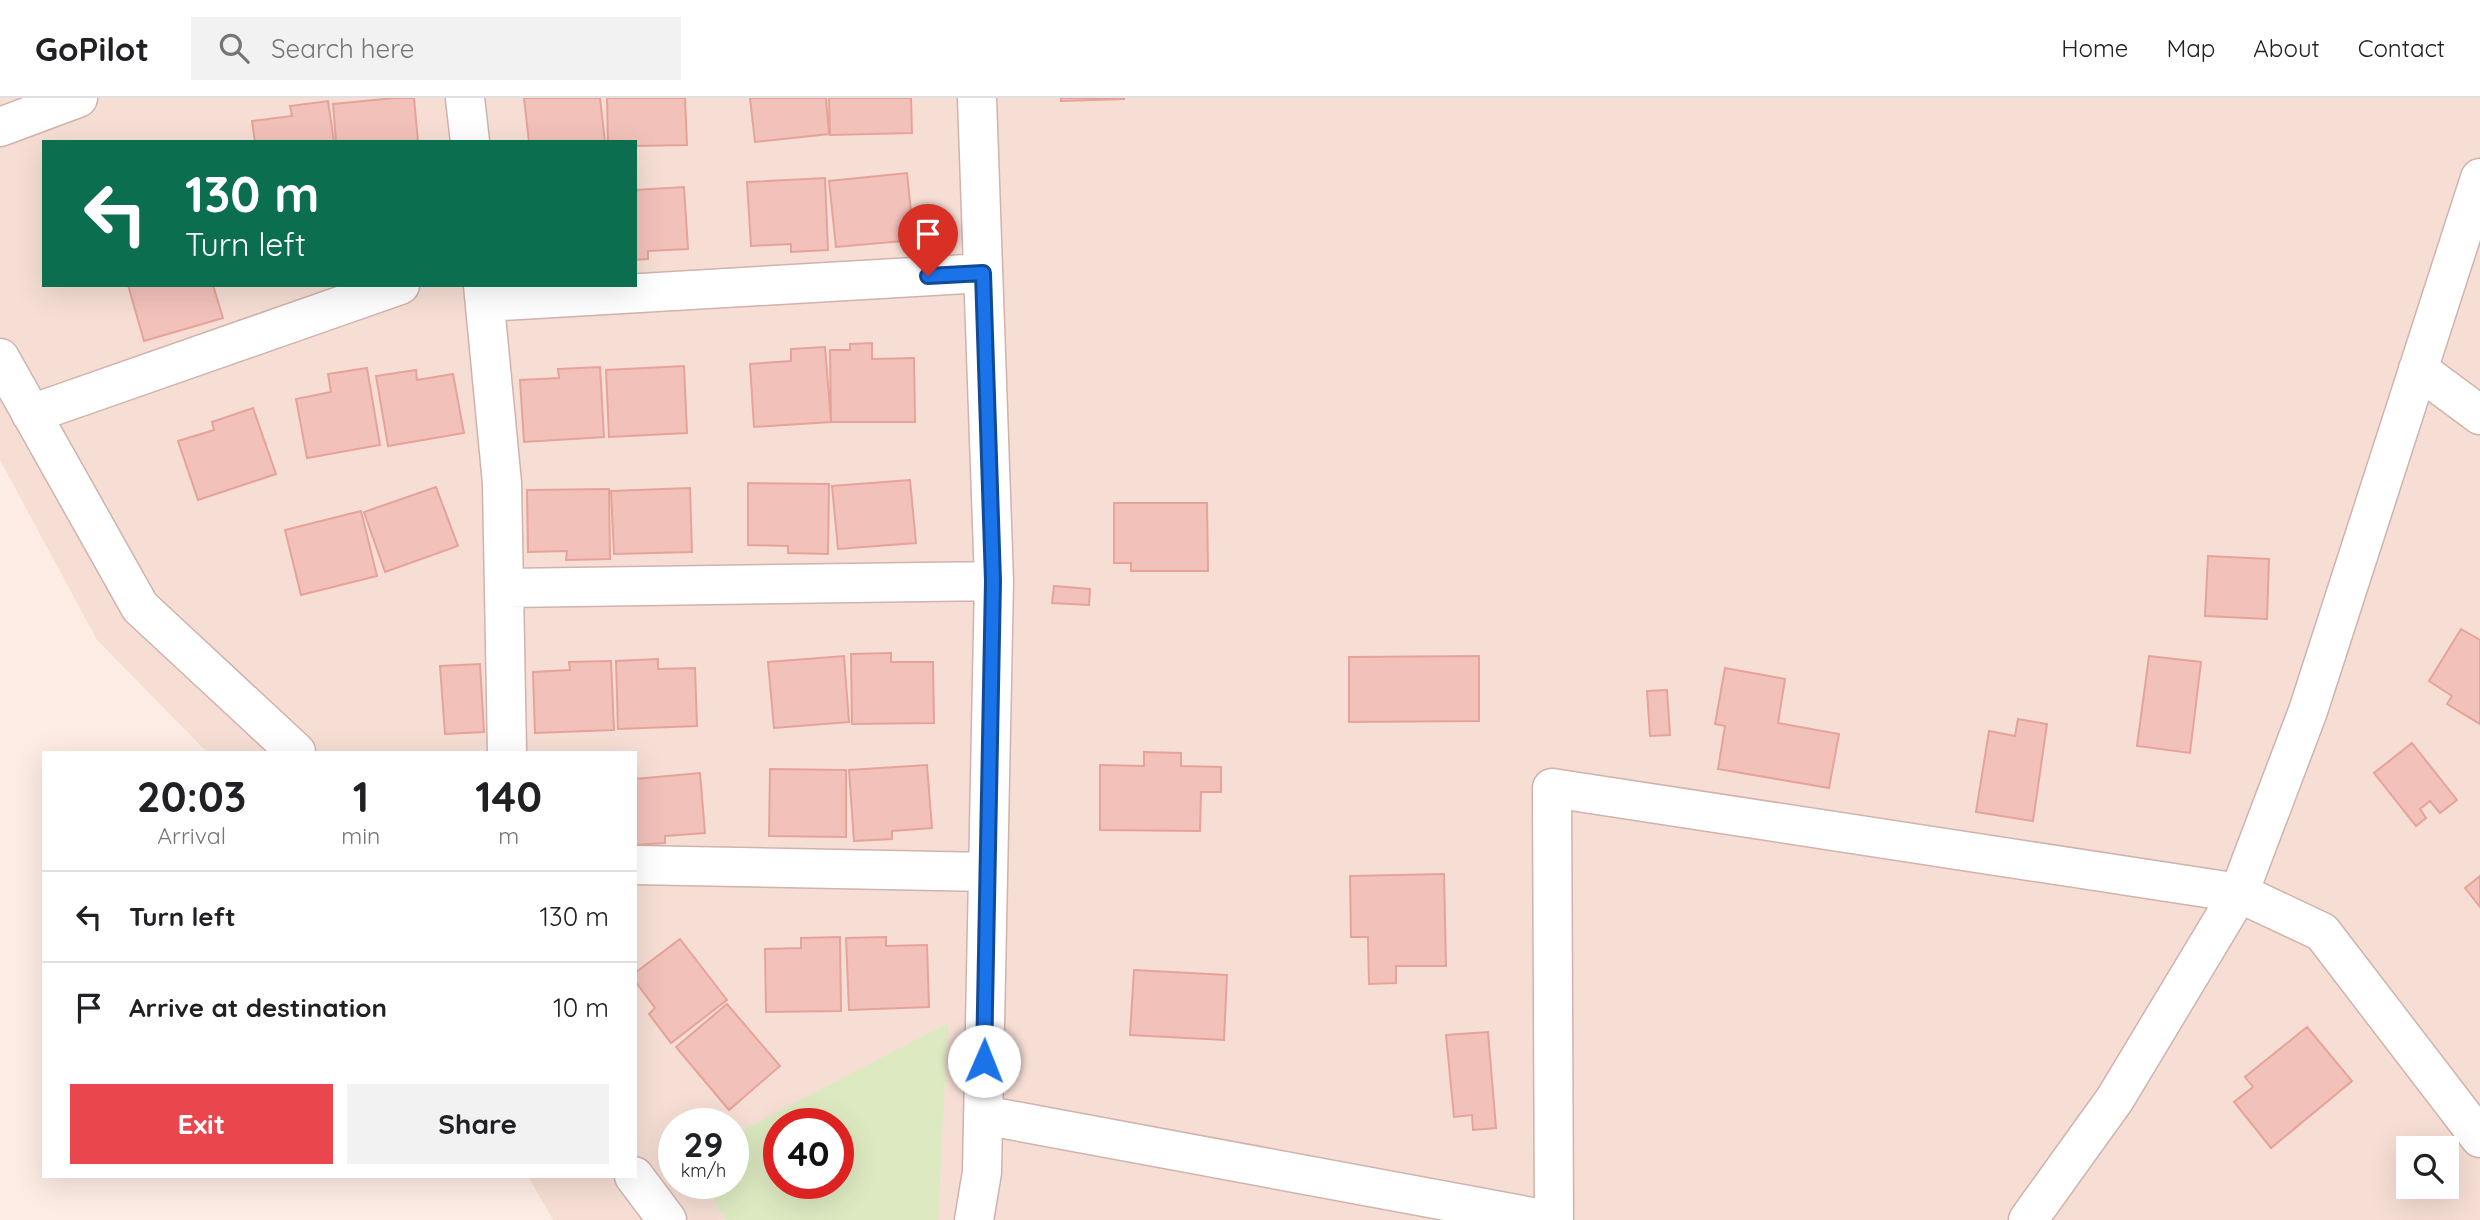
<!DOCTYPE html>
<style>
body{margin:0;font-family:Quicksand,sans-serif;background:#f2f2f2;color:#202124;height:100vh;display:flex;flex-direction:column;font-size:26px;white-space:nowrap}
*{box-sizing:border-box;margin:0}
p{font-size:23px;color:#757577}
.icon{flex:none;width:38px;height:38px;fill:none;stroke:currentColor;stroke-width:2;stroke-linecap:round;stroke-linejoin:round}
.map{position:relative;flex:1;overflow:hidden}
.sheet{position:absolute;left:42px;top:653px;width:595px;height:427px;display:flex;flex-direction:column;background:#fff;border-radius:0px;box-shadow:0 7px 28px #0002}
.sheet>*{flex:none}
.banner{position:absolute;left:42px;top:42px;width:595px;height:147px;border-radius:0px;box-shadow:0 7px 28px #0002;background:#0b6e4f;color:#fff;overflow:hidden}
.fabs{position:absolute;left:2396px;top:1038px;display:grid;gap:14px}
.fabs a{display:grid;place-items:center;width:63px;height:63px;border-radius:0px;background:#fff;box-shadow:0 7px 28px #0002;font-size:35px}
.speed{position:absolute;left:658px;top:1010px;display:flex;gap:14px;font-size:35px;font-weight:700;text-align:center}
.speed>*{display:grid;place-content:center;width:91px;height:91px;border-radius:50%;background:#fff;box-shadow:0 7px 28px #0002;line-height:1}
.speed small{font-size:18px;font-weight:400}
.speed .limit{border:10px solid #d22;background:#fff;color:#111}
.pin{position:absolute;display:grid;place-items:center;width:60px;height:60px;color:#fff;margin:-72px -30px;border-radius:50% 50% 50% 0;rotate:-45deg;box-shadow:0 0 7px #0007}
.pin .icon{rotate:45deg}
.me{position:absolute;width:77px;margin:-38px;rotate:1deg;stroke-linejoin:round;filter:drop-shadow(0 0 5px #0008)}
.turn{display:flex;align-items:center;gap:24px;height:147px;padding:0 28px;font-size:32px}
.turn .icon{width:91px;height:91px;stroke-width:2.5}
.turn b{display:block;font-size:49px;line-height:60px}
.eta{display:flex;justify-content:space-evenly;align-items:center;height:119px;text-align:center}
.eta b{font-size:42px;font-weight:700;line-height:49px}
.primary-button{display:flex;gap:14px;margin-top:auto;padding:14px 28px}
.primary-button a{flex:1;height:80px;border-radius:0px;background:#e9464d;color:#fff;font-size:28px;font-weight:700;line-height:80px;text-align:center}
.primary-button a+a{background:#f2f2f2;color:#202124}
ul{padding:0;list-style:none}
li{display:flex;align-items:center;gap:21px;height:91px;padding:0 28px;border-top:2px solid #e0e0e0}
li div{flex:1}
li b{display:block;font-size:26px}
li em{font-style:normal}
header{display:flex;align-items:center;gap:42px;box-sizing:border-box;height:98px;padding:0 35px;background:#fff;border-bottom:2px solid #e0e0e0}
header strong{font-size:33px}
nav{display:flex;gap:38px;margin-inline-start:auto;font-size:24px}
.search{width:490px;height:63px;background:#f2f2f2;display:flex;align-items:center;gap:18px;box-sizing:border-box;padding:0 24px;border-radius:0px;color:#757577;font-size:26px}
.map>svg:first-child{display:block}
.residential{fill:#f6ded4;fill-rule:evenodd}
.green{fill:#ddeac1;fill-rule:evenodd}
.building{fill:#f2c1ba;stroke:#e5a39a;stroke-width:2}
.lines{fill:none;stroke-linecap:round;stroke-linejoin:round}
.minor-casing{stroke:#d0b3ac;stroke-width:41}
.minor{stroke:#fff;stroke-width:38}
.route-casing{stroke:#114b97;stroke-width:18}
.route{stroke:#1a73e8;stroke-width:12}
</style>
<header>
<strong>GoPilot</strong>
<div class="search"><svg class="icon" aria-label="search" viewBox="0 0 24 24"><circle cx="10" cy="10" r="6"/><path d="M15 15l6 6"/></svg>Search here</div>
<nav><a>Home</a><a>Map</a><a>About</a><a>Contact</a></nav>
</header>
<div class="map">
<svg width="2480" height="1122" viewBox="0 0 2480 1122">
<rect width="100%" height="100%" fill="#fdece3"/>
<path class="residential" d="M0,0H2480V1122H553L528,1078H635V654H207L97,542L0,362ZM44,44H635V187H44ZM674,1026H733V1085H674ZM779,1026H838V1085H779ZM2408,1050H2446V1088H2408Z"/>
<path class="green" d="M948,925L938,1122H726L704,1085H733V1037ZM779,1026H838V1085H779Z"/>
<path class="building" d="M395,0H414L418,44H336L333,6Z
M524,0H600L605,44H529Z
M607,0H685L687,47L635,48V44H608Z
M750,0H826L829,36L755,44Z
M829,0H911L912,35L830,37Z
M1061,0H1124V1L1061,3Z
M328,3L334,44H255L252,23L292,18L290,8Z
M907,75L914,142L836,149L829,83Z
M825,80L828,152L791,154V146L751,148L747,84Z
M684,89L688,151L648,153V161L635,162V92Z
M128,187H213L223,220L144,243Z
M872,245V261L914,260L915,324H831L830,252H850V246Z
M825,249L831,324L754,329L750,266L791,263V251Z
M684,268L687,335L609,339L606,272Z
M600,269L604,339L524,344L520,282L559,280L558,271Z
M367,270L380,347L307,360L296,301L331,294L328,276Z
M416,272L417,282L453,276L464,335L388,348L376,278Z
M253,310L276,376L198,402L178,343L214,332L212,324Z
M910,382L916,445L838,451L832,388Z
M748,385L829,386L828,456L788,455V448L748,447Z
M436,389L458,448L385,474L364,414Z
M690,390L692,454L614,456L611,393Z
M609,391L610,461L566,462L567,453L528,454L527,392Z
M1114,405H1207L1208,473H1131V465H1114Z
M361,413L377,478L301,497L285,432Z
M2208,458L2269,461L2267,521L2205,518Z
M1054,488L1090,491L1089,507L1052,505Z
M2461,531L2480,542V626L2447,606L2452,598L2429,583Z
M891,555V564H933L934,625L852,626L851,556Z
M844,558L849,624L774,630L768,564Z
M1479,558V623L1349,624V559Z
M2149,558L2201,564L2190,655L2137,648Z
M658,561V571L695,570L697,628L618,631L616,563Z
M611,563L614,632L535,635L533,574L570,572L569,564Z
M480,566L484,634L445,636L440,568Z
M1725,570L1785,581L1778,625L1839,636L1829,690L1718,671L1725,628L1715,626Z
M1667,592L1670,637L1650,638L1647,593Z
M2018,621L2047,626L2033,723L1976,714L1989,633L2015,638Z
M2412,645L2457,702L2440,715L2430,703L2420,711L2426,720L2416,728L2374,675Z
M1144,654L1181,655V668L1221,669V694H1201L1200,733L1100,732V667L1144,668Z
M927,667L932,730L892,733V741L854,743L849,672Z
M770,671L846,672V739L769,738Z
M700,675L705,735L665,738V745L635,747V681Z
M1444,776L1446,868H1396V885L1369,886L1368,839H1351L1350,778Z
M2480,778V809L2465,790Z
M840,839L841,913L766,914L765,851L801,850V840Z
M886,839V848L927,847L929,909L849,912L846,840Z
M680,841L727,902L671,945L649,916L655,910L635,883V875Z
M1134,872L1227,877L1224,942L1130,937Z
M727,906L780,968L729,1012L676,949Z
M2307,929L2352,983L2271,1050L2234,1004L2253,989L2245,979Z
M1488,934L1496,1030L1473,1032L1472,1017L1454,1019L1446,937Z"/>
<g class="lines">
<g class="minor-casing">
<path id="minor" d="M465,0L470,44
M0,29L78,0
M483,187L502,385L507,654
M485,204L983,175
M0,260L140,509L296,654
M2418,271L2480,317
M31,316L400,187
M504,490L994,483
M635,767L988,774
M983,1017L1548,1122
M634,1078L667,1122
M974,1122L982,1074L994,483L977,0
M1554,1122L1552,690L2239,795L2322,834L2480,1040
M2028,1122L2115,1001L2239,795L2308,613L2480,80"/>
</g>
<use href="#minor" class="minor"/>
</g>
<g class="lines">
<g class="route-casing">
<path id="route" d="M928,178L983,175L993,483L984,963"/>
</g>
<use href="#route" class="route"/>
</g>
</svg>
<div class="fabs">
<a><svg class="icon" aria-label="search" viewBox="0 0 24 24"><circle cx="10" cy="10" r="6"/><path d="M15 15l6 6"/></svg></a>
</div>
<div class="speed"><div>29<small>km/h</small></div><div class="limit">40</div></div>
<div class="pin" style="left:928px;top:178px;background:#d93025"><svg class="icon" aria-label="arrive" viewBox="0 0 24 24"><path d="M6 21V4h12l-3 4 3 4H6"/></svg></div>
<svg class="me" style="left:984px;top:963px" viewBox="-20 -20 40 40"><circle r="19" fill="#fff"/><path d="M0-13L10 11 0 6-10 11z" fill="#1a73e8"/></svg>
<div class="banner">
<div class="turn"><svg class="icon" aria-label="left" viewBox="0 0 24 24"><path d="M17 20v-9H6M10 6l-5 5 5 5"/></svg><div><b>130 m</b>Turn left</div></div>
</div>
<section class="sheet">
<div class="eta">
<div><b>20:03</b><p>Arrival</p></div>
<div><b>1</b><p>min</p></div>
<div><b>140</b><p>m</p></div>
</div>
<ul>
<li><svg class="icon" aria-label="left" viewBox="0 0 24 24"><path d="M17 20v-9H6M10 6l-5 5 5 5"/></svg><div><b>Turn left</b></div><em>130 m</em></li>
<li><svg class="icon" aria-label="arrive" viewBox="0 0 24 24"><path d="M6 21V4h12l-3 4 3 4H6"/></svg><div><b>Arrive at destination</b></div><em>10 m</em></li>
</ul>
<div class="primary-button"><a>Exit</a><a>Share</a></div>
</section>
</div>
